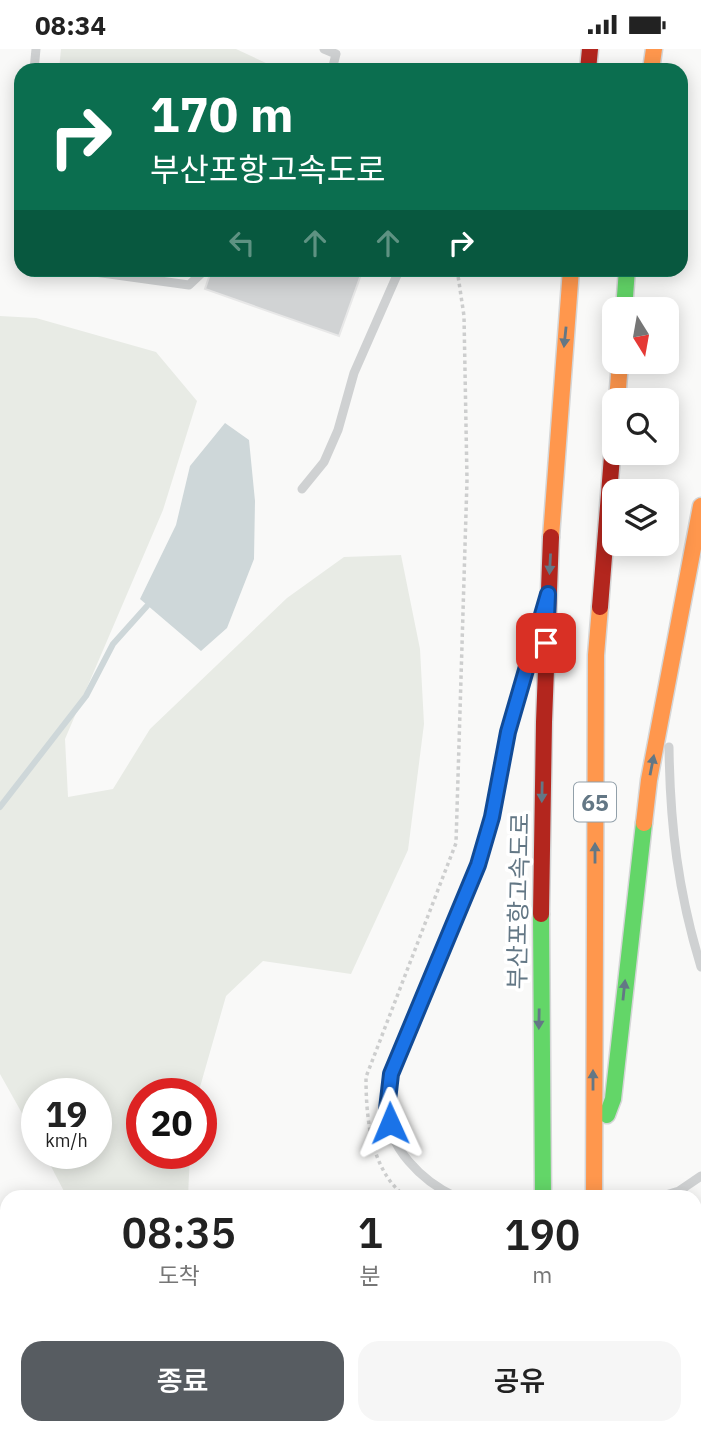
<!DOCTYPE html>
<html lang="ko">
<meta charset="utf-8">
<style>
body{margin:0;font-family:"IBM Plex Sans","Noto Sans KR",sans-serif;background:#f6f6f6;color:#222;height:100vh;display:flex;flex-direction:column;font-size:26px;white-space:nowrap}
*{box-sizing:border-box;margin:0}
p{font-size:23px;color:#767676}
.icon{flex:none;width:38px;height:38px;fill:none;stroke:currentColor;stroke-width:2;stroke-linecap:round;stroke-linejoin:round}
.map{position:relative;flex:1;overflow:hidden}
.sheet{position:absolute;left:0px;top:1141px;width:702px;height:245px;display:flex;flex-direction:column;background:#fff;border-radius:21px 21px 0 0;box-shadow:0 4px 18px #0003}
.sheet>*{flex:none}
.hud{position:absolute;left:14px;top:14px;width:674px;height:214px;border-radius:21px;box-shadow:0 4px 18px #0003;background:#0b6e4f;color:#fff;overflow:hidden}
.needle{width:46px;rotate:169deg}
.fabs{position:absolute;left:602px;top:248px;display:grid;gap:14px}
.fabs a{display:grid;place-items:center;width:77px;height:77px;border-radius:14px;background:#fff;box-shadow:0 4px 18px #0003;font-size:35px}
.speed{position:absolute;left:21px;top:1029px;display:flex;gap:14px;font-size:35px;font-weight:700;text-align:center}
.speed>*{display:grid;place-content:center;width:91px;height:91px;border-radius:50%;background:#fff;box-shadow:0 4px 18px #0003;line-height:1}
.speed small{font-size:18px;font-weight:400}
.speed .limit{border:10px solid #d22;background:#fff;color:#111}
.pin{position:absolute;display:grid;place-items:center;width:60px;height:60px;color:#fff;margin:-30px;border-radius:14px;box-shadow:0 4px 10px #0006}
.me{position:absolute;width:77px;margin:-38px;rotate:359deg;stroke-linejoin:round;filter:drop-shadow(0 0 5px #0008)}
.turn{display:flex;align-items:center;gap:24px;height:147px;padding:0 21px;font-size:32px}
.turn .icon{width:91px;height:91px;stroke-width:2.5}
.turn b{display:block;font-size:49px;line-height:60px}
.lanes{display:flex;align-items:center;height:66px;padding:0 21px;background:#0003;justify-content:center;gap:35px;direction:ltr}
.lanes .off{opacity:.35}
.eta{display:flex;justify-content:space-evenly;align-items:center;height:119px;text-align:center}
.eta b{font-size:42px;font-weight:600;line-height:49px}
.button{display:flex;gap:14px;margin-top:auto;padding:14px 21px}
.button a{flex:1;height:80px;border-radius:21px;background:#575c61;color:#fff;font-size:28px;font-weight:600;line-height:80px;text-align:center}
.button a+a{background:#f6f6f6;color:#222}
.status{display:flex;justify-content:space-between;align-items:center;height:49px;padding:0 35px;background:#fff;direction:ltr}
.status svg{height:19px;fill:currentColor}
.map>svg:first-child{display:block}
.green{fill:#e8ebe5}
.water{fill:#ced7d9}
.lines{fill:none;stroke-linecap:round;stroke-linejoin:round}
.stream{stroke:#ced7d9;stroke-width:6}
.building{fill:#d1d3d4;stroke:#e8e8e8;stroke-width:2}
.fast-casing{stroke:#d5d6d7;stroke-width:19}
.slow-casing{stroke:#d5d6d7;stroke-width:19}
.jam-casing{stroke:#d5d6d7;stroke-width:19}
.path{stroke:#cdcece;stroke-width:3.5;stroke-dasharray:3.5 3.5;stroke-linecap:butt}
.lane{stroke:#cfd1d2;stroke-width:9}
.fast{stroke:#63d668;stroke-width:16}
.slow{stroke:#ff974d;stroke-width:16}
.jam{stroke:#b3261e;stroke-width:16}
.oneway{fill:#637785}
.route-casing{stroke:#114b97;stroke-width:18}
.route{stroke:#1a73e8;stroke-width:12}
.labels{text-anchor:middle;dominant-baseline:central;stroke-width:7;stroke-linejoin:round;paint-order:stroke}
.shield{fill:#fff;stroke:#92a0aa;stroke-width:2}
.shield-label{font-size:23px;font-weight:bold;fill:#637785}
.street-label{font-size:24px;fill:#637785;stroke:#fff}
</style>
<div class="status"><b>08:34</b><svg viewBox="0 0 49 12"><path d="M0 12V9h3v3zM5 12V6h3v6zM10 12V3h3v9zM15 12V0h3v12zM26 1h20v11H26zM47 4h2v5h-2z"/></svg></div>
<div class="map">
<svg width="701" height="1386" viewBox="0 0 701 1386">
<rect width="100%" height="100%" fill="#f9f9f8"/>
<path class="green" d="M61,0H236L281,21H59Z
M0,267L36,269L156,303L197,352L163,461L65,690L68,748L113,740L150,680L287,549L344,508L401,506L420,600L424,675L408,801L351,925L263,912L226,947L198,1045H142V1104H190L188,1148H67L44,1104H96V1045H37V1091L0,1025Z"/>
<path class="water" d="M225,374L249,391L255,452L254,510L227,579L201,602L140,550L176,476L190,417Z"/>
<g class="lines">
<path class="stream" d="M0,758L86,647L113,595L147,557"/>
</g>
<path class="building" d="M226,220H363L339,287L205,240L211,222L224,227Z"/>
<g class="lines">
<g class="fast-casing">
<path id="fast" d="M624,261L627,220
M541,865L543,1148
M607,1066L613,1050L644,774
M0,1213L7,1227"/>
</g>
<g class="slow-casing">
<path id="slow" d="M651,21L654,0
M617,352L620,313
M551,488L571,220
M644,774L649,731L701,457
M594,1148L596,606L600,558
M77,1379L80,1386"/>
</g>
<g class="jam-casing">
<path id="jam" d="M588,21L590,0
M600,558L614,382
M541,865L544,673L551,488
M553,1379V1386
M601,1379V1386"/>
</g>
<path class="path" d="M406,1148C370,1121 366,1068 366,1028L456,794L467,431L464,267L457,220
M695,1179L701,1175
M695,1211L696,1179
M447,1386L448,1379
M690,1386V1379"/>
<path class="lane" d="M324,0L336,5L332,21
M34,21L36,0
M73,220L189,236L206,220
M302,440L324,413L338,381L354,324L397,226L395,220
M669,698C670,776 678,843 701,918
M456,1148C423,1133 386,1098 387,1058C387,1047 390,1036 391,1025L478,816L492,768L508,683L533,599
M659,1148L679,1142L701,1127"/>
<use href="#fast" class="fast"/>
<use href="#slow" class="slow"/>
<use href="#jam" class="jam"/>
</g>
<defs><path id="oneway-solid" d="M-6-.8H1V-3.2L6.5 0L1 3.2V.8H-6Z" transform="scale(1.75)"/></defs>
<g class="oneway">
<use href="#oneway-solid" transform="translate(565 288) rotate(96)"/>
<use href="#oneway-solid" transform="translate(550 515) rotate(93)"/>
<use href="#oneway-solid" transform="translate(652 716) rotate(-79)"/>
<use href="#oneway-solid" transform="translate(542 743) rotate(91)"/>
<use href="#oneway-solid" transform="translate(595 804) rotate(-90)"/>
<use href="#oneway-solid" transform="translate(624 941) rotate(-84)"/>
<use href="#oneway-solid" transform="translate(539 970) rotate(91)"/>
<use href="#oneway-solid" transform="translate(593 1031) rotate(-90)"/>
</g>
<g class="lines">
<g class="route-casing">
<path id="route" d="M390,1074L387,1060L391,1025L478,816L492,768L508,683L548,545L546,594"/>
</g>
<use href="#route" class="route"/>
</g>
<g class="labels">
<rect class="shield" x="574" y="733.5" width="42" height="39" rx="5"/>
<g class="shield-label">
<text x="595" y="753">65</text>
</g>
<g class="street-label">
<text transform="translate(518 852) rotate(-89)">부산포항고속도로</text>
</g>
</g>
</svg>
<div class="fabs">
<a><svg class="needle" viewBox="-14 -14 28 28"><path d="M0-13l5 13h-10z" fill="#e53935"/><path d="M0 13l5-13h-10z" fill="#767676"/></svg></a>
<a><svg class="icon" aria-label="search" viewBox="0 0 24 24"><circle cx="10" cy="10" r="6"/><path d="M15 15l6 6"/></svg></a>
<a><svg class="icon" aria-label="layers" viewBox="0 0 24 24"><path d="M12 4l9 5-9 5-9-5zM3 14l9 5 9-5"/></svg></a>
</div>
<div class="speed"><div>19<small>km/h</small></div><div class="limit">20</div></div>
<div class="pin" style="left:546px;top:594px;background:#d93025"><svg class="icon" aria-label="arrive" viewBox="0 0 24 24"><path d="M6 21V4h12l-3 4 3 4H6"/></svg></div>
<svg class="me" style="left:390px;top:1074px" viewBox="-20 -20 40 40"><path d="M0-17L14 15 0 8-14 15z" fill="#1a73e8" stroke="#fff" stroke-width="4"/></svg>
<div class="hud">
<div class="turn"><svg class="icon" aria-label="right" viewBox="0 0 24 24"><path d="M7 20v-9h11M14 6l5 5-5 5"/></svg><div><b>170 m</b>부산포항고속도로</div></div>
<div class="lanes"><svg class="icon off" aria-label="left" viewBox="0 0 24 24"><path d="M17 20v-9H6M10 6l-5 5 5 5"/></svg><svg class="icon off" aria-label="ahead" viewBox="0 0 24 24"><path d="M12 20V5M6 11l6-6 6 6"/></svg><svg class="icon off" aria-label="ahead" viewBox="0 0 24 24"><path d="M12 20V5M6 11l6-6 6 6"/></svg><svg class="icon" aria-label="right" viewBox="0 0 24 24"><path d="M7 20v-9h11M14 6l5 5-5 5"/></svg></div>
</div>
<section class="sheet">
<div class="eta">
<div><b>08:35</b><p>도착</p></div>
<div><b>1</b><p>분</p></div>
<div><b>190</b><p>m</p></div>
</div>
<div class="button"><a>종료</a><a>공유</a></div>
</section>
</div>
